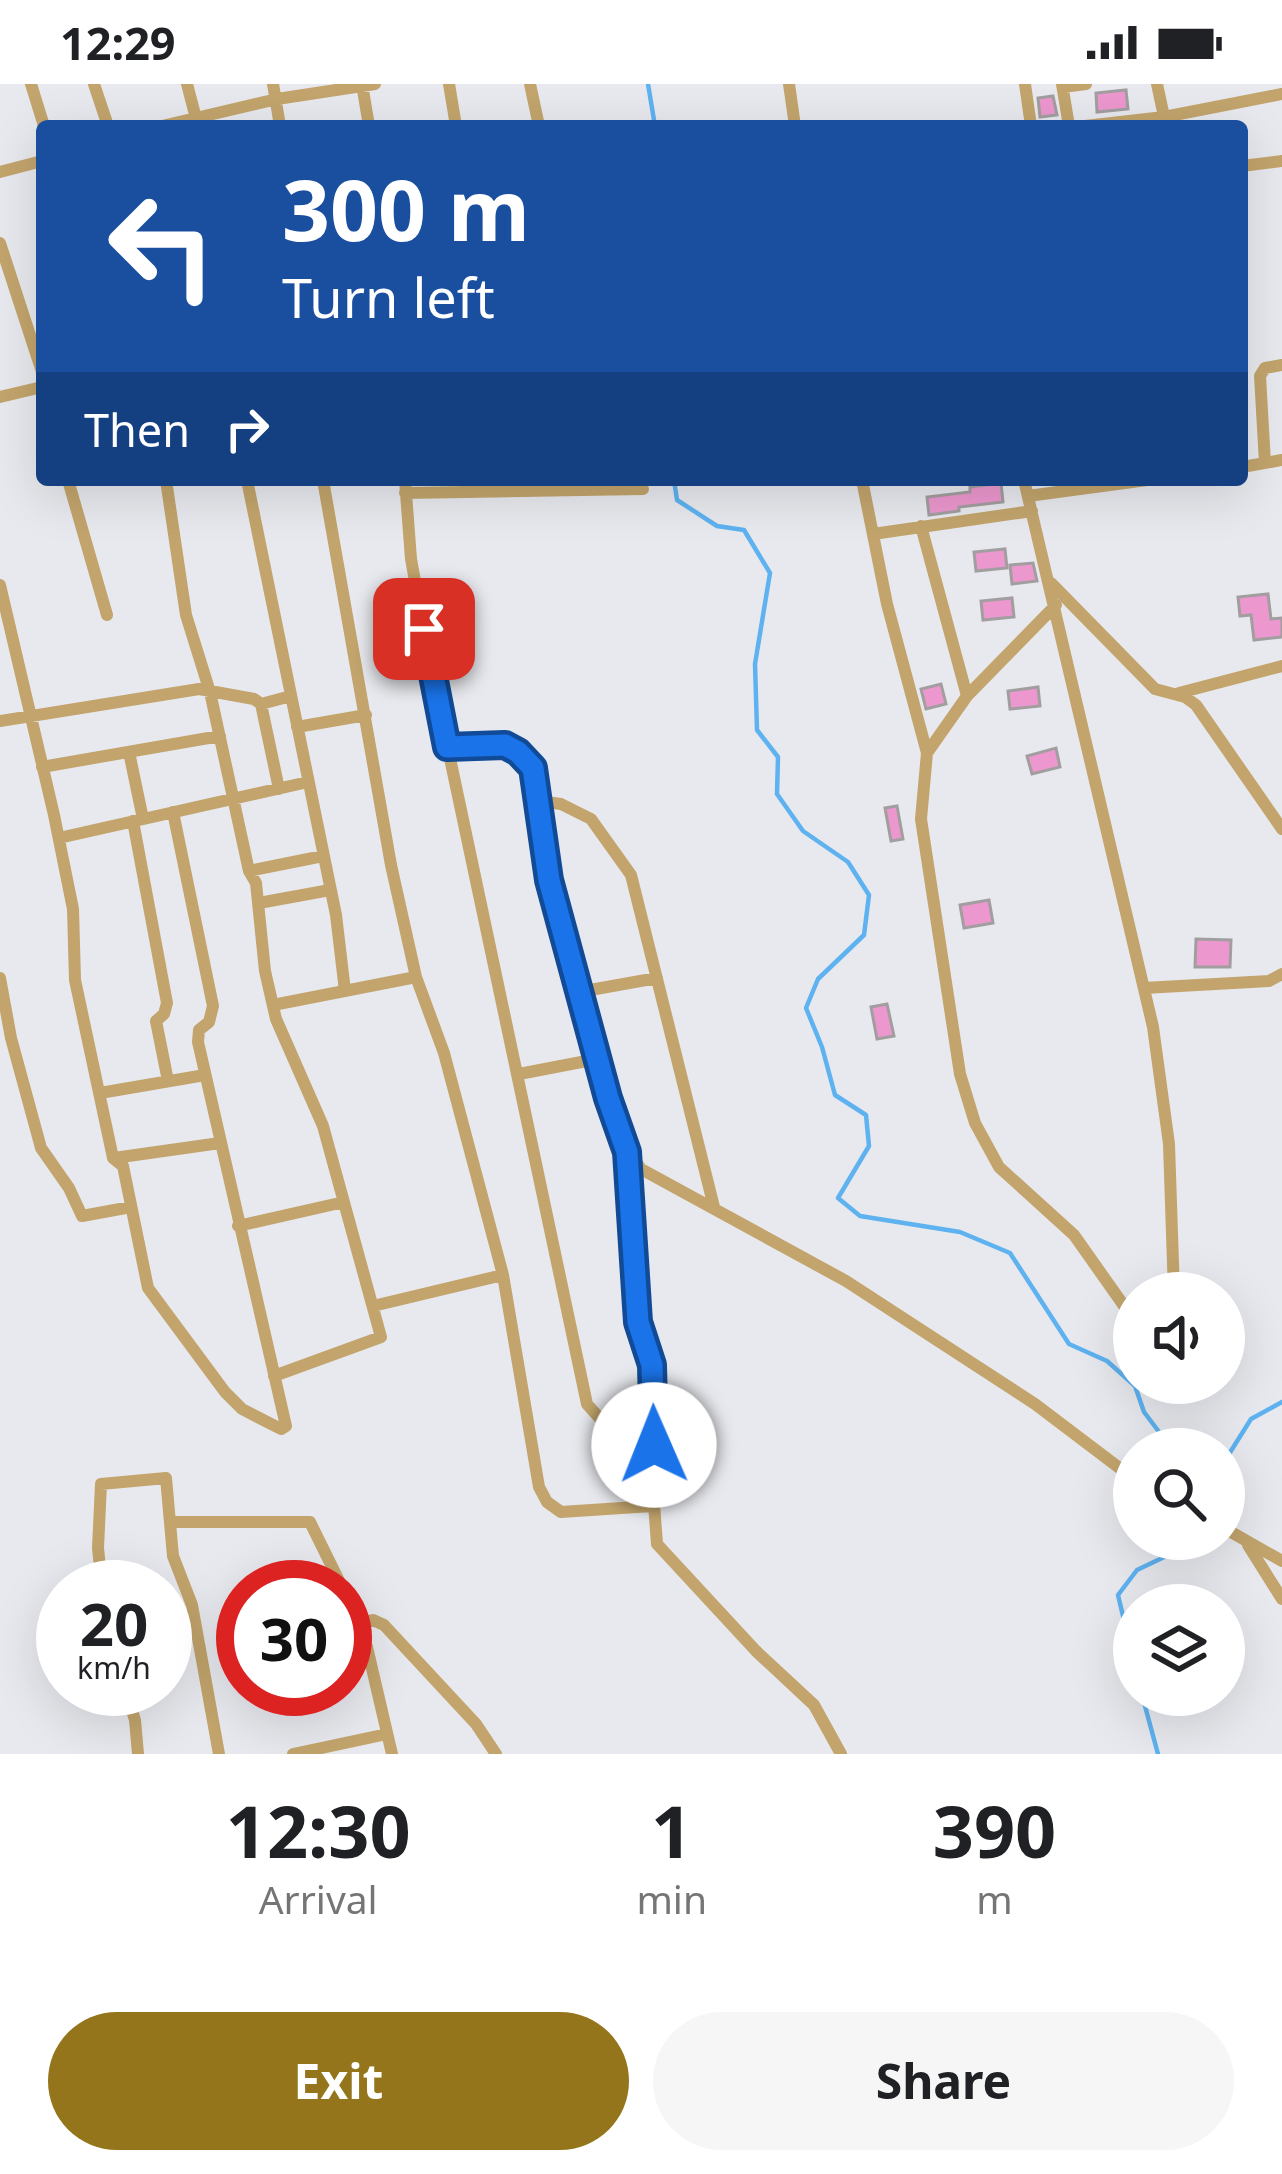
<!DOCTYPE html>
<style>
body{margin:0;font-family:"Noto Sans",sans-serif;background:#f6f6f6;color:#202124;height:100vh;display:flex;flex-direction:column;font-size:45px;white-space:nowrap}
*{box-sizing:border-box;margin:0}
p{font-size:39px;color:#757577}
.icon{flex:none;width:66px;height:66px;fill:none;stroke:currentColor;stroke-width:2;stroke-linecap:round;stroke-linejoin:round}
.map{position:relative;height:1670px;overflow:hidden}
.details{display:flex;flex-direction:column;background:#fff;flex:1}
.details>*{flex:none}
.hud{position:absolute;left:36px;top:36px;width:1212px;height:366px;border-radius:12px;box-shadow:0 12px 48px #0002;background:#1a4fa0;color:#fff;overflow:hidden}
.fabs{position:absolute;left:1113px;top:1188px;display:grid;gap:24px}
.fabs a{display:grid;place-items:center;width:132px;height:132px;border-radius:50%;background:#fff;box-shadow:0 12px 48px #0002;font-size:60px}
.speed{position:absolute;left:36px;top:1476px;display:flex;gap:24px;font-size:60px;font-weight:700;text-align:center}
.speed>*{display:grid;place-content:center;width:156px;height:156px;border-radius:50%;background:#fff;box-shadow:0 12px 48px #0002;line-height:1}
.speed small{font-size:30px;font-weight:400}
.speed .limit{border:18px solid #d22;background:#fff;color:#111}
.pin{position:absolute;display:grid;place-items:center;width:102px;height:102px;color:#fff;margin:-51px;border-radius:24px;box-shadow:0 6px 18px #0006}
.me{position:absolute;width:132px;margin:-66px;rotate:359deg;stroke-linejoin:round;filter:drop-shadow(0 0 9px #0008)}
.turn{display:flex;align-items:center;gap:42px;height:252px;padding:0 48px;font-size:54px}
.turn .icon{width:156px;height:156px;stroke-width:2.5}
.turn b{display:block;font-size:84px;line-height:102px}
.then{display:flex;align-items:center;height:114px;padding:0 48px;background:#0003;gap:24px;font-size:45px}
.eta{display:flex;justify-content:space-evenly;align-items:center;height:204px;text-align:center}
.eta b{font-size:72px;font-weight:700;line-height:84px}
.primary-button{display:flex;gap:24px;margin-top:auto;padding:24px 48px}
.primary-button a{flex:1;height:138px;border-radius:72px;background:#94751c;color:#fff;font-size:48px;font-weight:700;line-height:138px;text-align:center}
.primary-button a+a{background:#f6f6f6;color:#202124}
.status{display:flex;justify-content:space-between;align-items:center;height:84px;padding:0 60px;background:#fff;direction:ltr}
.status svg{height:33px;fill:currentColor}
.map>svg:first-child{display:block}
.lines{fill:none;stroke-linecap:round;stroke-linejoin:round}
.stream{stroke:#5eb2f0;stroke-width:4.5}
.building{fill:#ec97ce;stroke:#a29ea0;stroke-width:3}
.minor{stroke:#c2a46c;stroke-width:12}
.route-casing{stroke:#114b97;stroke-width:30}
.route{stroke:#1a73e8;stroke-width:21}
</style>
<div class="status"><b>12:29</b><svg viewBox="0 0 49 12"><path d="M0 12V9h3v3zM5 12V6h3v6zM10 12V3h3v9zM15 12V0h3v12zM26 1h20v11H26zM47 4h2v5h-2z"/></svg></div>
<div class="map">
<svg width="1282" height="1670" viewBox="0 0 1282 1670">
<rect width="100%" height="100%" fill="#e8e9ee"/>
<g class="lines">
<path class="stream" d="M648,0L655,42
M674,396L677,416L717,442L744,446L770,489L755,580L757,646L778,673L777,710L803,747L848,778L869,811L864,851L818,895L806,924L822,963L835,1011L866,1031L869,1062L838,1114L860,1132L960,1148L1010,1169L1069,1260L1107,1277L1135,1302L1144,1328L1172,1365
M1224,1378L1251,1335L1282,1318
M1134,1578L1118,1511L1137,1486L1202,1455
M1142,1611L1158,1670"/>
</g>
<path class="building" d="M1126,6L1128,25L1097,28L1096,9Z
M1053,12L1057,31L1040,33L1038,14Z
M1001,399L1003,418L959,423V427L929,431L927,413L970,408V403Z
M1005,465L1007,484L976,487L974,468Z
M1033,479L1037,497L1012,500L1010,481Z
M1268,510L1271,535L1282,534V553L1254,556L1251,531L1240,532L1238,513Z
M1012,514L1014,533L983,536L981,517Z
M941,600L946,620L926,625L921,605Z
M1038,603L1040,622L1010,625L1008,607Z
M1056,664L1060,683L1032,690L1027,672Z
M897,722L903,755L891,757L885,724Z
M989,816L993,839L964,844L960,821Z
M1196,855L1231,856L1230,883H1195Z
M887,920L894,952L877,955L871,923Z"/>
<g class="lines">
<path class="minor" d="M31,0L44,42
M94,0L108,42
M187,0L198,42
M273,0L280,42
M362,0L369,42
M449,0L456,42
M530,0L539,42
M789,0L795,42
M1025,0L1031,42
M1062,0L1069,42
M1157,0L1166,42
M1063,3L1086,0
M162,42L277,15L375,0
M1085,42L1164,33L1282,10
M1242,82L1282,77
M0,88L42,77
M0,159L42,288
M0,313L42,303
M1265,379L1260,292L1265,284L1282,281
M1242,383L1282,376
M68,396L107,531
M166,396L186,531L210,608L249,787L256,799L265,887L276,935L323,1042L381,1253L274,1292
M247,396L336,831L345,907
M323,396L391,781L416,893L444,969L503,1191L539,1403L547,1418L561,1428L652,1422
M405,396L411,475L430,580L587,1320L652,1393L657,1460L756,1567L814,1621L841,1670
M862,396L887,520L927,669
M1024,396L1153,943L1169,1060L1174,1209
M405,409L643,405
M1028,412L1147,396
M921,442L967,612
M873,450L1032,427
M1051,499L1155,605L1185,613L1196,621L1282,745
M0,501L54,731L73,825L75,896L113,1074L123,1082L148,1204L225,1308L242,1325L281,1345L286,1342L198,958L199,946L209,938L213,922L173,728
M1056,521L967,612L927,669L921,735L960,990L975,1039L999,1083L1074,1151L1134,1236
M1179,609L1282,582
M261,620L279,705
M0,637L199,605L254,615L261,620L291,612
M297,643L366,631
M447,663L505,660L518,667L533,684L549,796L619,1052L641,1085L846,1197L1035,1320L1134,1395
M129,668L143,735
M42,683L220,652
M538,717L561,720L591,735L631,791L714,1123
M133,737L167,919L164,930L156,937L168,997
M59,754L308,698
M249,787L323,772
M259,819L330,806
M0,894L11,954L41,1064L69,1104L82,1132L131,1123
M1144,904L1269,897L1282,890
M579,908L657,894
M273,921L416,893
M519,990L597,975
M100,1009L205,991
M627,1068L638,1239L653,1281L652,1392
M114,1074L220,1059
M238,1142L344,1118
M373,1222L503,1191
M171,1438H310L342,1503
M1224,1444L1282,1477
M1248,1461L1282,1515
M102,1503L98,1464L101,1400L166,1394L173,1472L192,1521L219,1670
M345,1509L367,1563L392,1670
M360,1539L373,1536L384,1541L476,1640L496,1670
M125,1605L135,1636L138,1670
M293,1670L387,1650"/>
</g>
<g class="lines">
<g class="route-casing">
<path id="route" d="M424,545L447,663L505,661L518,668L533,684L549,796L608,1014L627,1068L638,1238L652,1281L654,1361"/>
</g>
<use href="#route" class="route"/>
</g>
</svg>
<div class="fabs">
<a><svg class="icon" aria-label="sound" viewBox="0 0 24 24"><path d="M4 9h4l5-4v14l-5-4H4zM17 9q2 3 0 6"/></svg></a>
<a><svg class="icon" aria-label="search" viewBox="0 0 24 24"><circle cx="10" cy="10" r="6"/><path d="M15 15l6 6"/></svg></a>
<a><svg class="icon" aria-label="layers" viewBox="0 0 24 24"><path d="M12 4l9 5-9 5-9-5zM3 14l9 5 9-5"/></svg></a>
</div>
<div class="speed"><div>20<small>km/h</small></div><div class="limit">30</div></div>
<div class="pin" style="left:424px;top:545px;background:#d93025"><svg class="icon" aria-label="arrive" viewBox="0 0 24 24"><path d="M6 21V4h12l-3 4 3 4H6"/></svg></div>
<svg class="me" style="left:654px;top:1361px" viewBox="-20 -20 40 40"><circle r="19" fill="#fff"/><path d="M0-13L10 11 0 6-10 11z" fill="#1a73e8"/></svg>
<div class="hud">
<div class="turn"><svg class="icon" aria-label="left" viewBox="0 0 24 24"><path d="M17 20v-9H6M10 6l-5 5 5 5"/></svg><div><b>300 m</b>Turn left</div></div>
<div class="then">Then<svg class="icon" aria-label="right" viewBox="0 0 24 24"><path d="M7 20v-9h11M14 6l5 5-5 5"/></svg></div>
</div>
</div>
<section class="details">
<div class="eta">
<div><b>12:30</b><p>Arrival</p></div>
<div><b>1</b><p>min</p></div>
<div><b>390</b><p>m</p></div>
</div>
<div class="primary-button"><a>Exit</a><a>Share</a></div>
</section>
